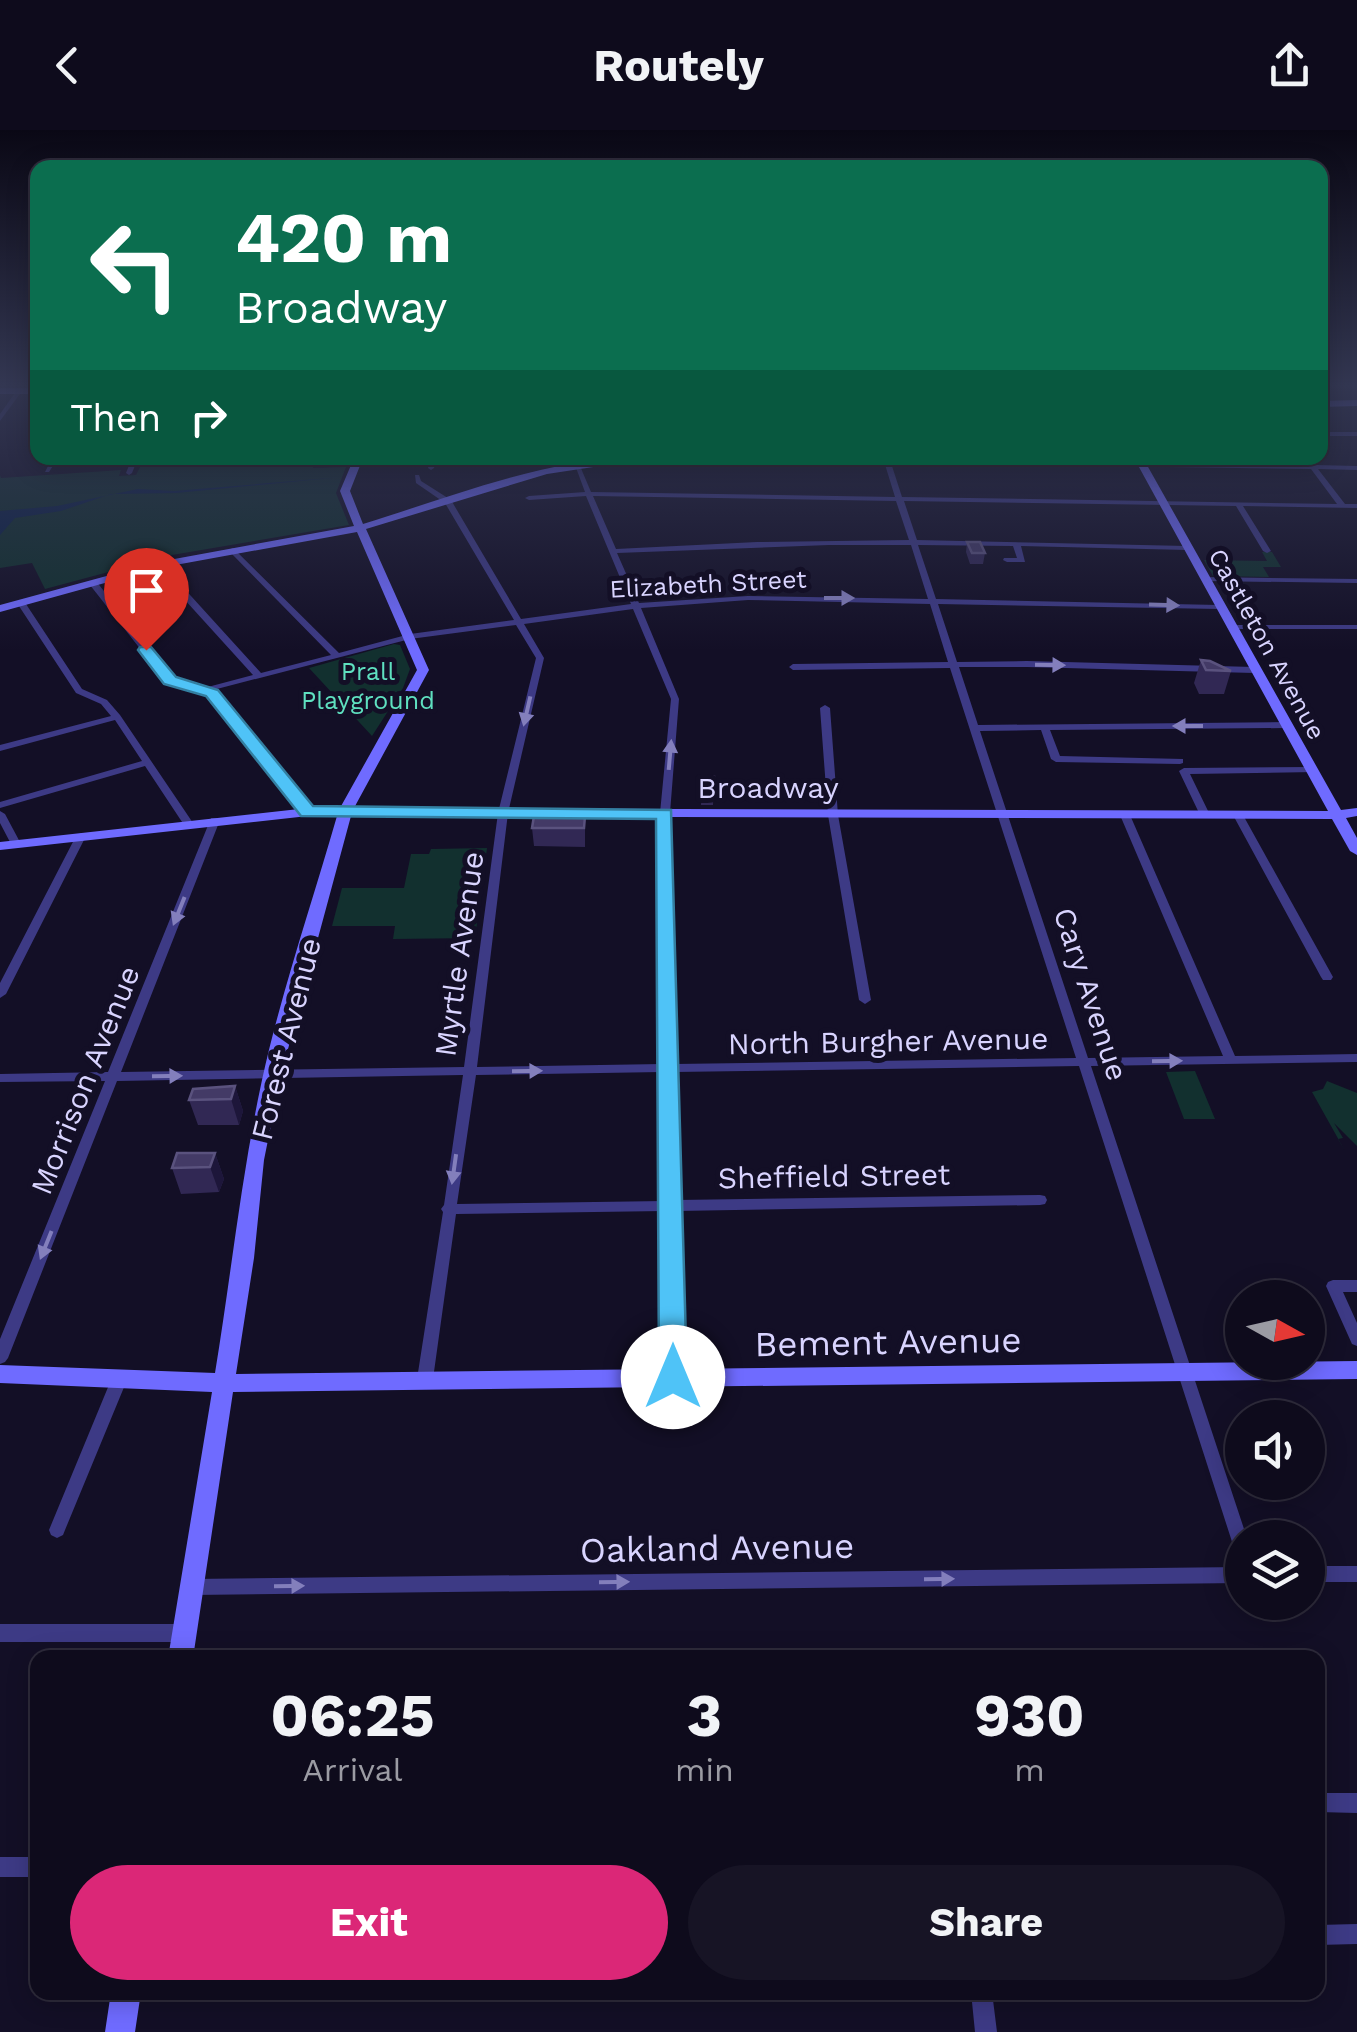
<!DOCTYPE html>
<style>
body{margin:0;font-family:"Work Sans",sans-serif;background:#171425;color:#f1f3f6;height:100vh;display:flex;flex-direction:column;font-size:38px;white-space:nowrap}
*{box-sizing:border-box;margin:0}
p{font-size:32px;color:#9b9ba3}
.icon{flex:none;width:55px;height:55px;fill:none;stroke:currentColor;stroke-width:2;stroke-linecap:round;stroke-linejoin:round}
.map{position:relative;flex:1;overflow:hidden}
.sheet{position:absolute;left:30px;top:1520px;width:1295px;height:350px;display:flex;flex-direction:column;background:#0e0b1c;border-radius:20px;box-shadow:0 5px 25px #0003,0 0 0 2px #2e2b3b}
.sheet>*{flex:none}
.hud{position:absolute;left:30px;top:30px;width:1298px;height:305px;border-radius:20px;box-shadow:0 5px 25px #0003,0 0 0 2px #2e2b3b;background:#0b6e4f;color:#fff;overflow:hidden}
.needle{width:65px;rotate:98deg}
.tools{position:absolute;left:1225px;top:1150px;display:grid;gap:20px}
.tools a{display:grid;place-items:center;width:100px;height:100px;border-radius:50%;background:#0e0b1c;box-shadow:0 5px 25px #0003,0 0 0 2px #2e2b3b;font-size:50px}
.pin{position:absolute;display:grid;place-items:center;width:85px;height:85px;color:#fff;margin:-102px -42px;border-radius:50% 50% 50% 0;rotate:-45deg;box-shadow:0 0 10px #0007}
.pin .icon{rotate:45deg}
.me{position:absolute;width:110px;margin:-55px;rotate:0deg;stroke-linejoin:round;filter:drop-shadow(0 0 8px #0008)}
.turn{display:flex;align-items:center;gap:35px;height:210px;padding:0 40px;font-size:45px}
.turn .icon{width:130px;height:130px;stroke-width:2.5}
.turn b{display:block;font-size:70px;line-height:85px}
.then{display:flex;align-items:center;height:95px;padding:0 40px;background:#0003;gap:20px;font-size:38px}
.eta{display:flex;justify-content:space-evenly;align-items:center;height:170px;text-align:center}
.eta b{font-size:60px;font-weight:700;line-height:70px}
.cta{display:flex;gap:20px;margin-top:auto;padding:20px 40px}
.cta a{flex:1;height:115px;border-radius:60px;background:#db2777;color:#fff;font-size:40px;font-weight:700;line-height:115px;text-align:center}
.cta a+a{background:#171425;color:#f1f3f6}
header{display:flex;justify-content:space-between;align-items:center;height:130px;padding:0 40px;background:#0e0b1c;font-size:45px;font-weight:700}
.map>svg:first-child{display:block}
.green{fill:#12302f}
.water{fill:#0c2248}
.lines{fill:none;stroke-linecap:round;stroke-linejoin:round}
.street{fill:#3d3a85;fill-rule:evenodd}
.secondary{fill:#6f6bff;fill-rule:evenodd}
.wall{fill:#312854}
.shaded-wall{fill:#1d163a}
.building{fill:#433a66;stroke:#5a527e;stroke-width:2.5}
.oneway{fill:#837fbc}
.route{fill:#4fc3f7;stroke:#337fa1;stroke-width:2.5}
.labels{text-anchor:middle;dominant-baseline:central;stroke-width:10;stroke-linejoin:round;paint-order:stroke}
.far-street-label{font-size:25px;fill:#d9d4ff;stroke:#130f26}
.far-park-label{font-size:25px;fill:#5fe0c0;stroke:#130f26}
.street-label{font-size:30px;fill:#d9d4ff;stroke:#130f26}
.near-street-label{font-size:35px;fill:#d9d4ff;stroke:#130f26}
</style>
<header><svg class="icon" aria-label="back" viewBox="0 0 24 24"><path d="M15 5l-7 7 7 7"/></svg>Routely<svg class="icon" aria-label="share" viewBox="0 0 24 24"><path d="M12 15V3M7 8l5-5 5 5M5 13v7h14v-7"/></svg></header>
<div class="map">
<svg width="1357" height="1902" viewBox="0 0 1357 1902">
<rect width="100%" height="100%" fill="#130f26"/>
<path class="green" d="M183,328H315L313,338L346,337L336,363L349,395L172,425L45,459L32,433L0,438V345L1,348L121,340L119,346L136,345L141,335L180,333Z
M1262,422H1272L1281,437H1263L1269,447L1213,446L1204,430L1267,431Z
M394,514L400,515L410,539L403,558L372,606L309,538Z
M487,718L475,808L393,809L395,796H332L342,758H404L411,724H429L431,719Z
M1195,941L1215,989H1184L1166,942Z
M1327,951L1357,963V1016L1334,993L1343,1008L1338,1009L1345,1021L1312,962L1323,959Z"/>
<path class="water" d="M342,347L176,363L111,364L61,381L15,388L0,405V381L57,376L138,359L174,361Z"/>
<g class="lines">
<path class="street" d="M17,260L22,261L0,291V284Z
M1320,302H1357V306H1320Z
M52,328H58L49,342H45Z
M132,328H138L132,343L129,345L126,343Z
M431,328H437L434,338L431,340L428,338Z
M883,328L1308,335L1303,328H1309L1315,335L1357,336V340L1318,339L1345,374H1357V378L1243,376L1271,421L1267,423L1263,421L1236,376L904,371L917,410L1187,416L1191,418L1187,420L1021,416L1025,432H1007L1003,430L1004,428H1017L1013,416L918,415L936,469L1219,475L1223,477L1219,479L938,474L957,532L1027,531L1254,537L1258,540L1254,543L1027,537H959L978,595L1285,592L1290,595L1285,598L1050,600L1060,626L1183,629V633L1180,634L1056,632L1051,629L1041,600L980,601L1088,928L1223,926L1120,685L1125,682L1130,685L1235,926L1357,924V932L1091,936L1247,1408H1242V1426L1236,1424L1234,1418L1079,936L675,942L677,1070L1040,1065L1045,1066L1047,1070L1045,1074L1040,1075L677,1081L681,1247L678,1252L673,1253L668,1252L665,1247L664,1081L456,1084L433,1249L430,1254L425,1255L420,1254L417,1249L443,1082L441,1079L444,1075L463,945L117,951L8,1228L5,1232L0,1234V1209L105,951L0,952V944L108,942L211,688H219L220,690L121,942L464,937L498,683L536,528L516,495L410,509L213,560L312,680V684H304L209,565L167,553L90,455V451H96L173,549L204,558L253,545L155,437V433H161L261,543L331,525L230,422L229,420L233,418L339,523L410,504L514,490L445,373L416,353L415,345H419L421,351L451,370L521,489L631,474L586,366L529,370L525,368L529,366L585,362L575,335L580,336L591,362L895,367ZM891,333L1311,339L1337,374L902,367ZM593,366L896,371L909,410L757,412L616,419ZM829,415H911L928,469L748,466L639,473L617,423ZM748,470L930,474L948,532L793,534L789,537L793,540L950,538L1076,928L675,934L670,683L679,569L641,478ZM633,479L671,569L660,683L662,934L477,937L508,683L544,528L524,494ZM662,942L664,1071L457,1074L476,945Z
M1202,447L1357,449V453L1205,451H1202Z
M18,471H24L82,559L107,570L120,585L193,693L192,695H184L145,636L0,678V672L142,631L115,590L0,621V615L111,586L101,574L76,563L17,473Z
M1228,495H1357V499H1231L1227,497Z
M825,575L830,578L838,685L871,870L865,874L859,870L828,685L820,578Z
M1313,637L1316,638V642L1190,644L1210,685L1205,688L1200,685L1179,641L1184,638Z
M0,681L5,684L21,714L20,716H12L11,714L0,693Z
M1238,682L1243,685L1333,847L1331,850H1323L1321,847L1233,685Z
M81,703L86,706L6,864L0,868V853L76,706Z
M1333,1150H1357V1162H1343L1357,1193V1216L1352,1214L1326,1156L1328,1152Z
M119,1244L124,1245L127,1250L65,1400L63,1405L57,1408L51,1405L49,1400L111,1250L114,1245Z
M1308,1436H1357V1452H1308Z
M1242,1437V1453L192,1465L186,1463L183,1457L186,1451L192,1449Z
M0,1494H184L190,1497L193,1503L190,1509L184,1512H0Z
M1318,1663H1357V1683L1318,1682Z
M0,1727H38V1747H0Z
M1357,1794V1814L1318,1815V1795Z
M971,1862H992L997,1902H975Z"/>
<path class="secondary" d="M0,258H38V264H0Z
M1357,270V276L1320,277V271Z
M354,328H363L350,361L363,394C451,367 561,322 653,328L547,344L366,399L429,540L354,678L1328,681L1134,328H1143L1341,680L1357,678V686L1346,688L1357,708V725L1350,721L1332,689L351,686L281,945L264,1030L254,1128L236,1244L1357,1231V1249L233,1262L193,1528H168L212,1262L0,1253V1235L215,1243C231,1146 241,1047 262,950C281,863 312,773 337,686H308L0,720V712L308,678H340L417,540L357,402L159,438L0,482V475L158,432L354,396L340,361Z
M111,1862H141L135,1902H105Z"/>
</g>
<path class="wall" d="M967,412L985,423L983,434H970L966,422Z
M1201,530L1231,541L1224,564H1199L1194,553Z
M702,647H714L713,675H701Z
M585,686V717L534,716L532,698Z
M235,956L243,981L239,995H198L189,970Z
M215,1023L224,1049L219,1062L181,1064L172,1038Z"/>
<path class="shaded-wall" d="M235,956L243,981L239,995L231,969Z
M215,1023L224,1049L219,1062L210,1037Z"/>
<path class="building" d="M967,412H980L985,423H972Z
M1201,530L1210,531L1231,541L1206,540Z
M702,647H714L713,663H701Z
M534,686H585L584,698H532Z
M235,956L231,969L189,970L193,959Z
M177,1023H215L210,1037L172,1038Z"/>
<defs><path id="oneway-solid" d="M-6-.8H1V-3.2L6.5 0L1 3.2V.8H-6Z" transform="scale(2.5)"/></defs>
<g class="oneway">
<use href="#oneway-solid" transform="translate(839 468)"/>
<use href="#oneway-solid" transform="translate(1164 475) rotate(2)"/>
<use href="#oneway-solid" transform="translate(1050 535) rotate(1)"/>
<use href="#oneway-solid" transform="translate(527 581) rotate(103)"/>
<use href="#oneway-solid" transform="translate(1188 596) rotate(180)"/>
<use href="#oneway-solid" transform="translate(670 625) rotate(-85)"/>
<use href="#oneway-solid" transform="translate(179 781) rotate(112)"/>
<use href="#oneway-solid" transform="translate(1167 931) rotate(-1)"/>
<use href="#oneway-solid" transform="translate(527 941) rotate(-1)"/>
<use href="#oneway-solid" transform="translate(167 946) rotate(-1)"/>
<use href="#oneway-solid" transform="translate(454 1039) rotate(98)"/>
<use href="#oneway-solid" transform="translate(46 1115) rotate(112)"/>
<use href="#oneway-solid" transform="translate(939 1449) rotate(-1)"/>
<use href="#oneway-solid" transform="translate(614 1452) rotate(-1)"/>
<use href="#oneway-solid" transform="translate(289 1456) rotate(-1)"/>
</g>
<linearGradient id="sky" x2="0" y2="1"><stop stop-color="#0a0815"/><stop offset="0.49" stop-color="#333752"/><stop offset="1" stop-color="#333752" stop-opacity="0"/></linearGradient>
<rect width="1357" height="521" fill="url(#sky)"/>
<path class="route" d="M140,517H151L176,547L218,560L313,676L671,680L687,1247L683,1255L673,1259L663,1255L659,1247L656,689L301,686L206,566L164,554L138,520Z"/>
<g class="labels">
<g class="far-street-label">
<text transform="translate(708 454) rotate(-3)">Elizabeth Street</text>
<text transform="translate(1267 514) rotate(61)">Castleton Avenue</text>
</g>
<g class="far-park-label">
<text x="368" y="541">Prall<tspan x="368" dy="29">Playground</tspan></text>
</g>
<g class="street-label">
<text x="768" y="657">Broadway</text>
<text transform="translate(459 824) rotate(-82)">Myrtle Avenue</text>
<text transform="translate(1091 864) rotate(72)">Cary Avenue</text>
<text transform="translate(286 909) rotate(-76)">Forest Avenue</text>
<text transform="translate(888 911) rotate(-1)">North Burgher Avenue</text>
<text transform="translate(85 950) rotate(-68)">Morrison Avenue</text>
<text transform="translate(834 1046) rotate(-1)">Sheffield Street</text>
</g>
<g class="near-street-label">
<text transform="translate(888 1212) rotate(-1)">Bement Avenue</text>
<text transform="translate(717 1418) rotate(-1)">Oakland Avenue</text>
</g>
</g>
</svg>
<div class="tools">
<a><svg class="needle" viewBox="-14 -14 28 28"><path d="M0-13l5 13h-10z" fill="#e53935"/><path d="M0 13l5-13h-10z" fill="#9b9ba3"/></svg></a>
<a><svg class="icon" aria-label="sound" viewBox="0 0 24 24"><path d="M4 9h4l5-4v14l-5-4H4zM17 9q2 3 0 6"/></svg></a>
<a><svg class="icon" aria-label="layers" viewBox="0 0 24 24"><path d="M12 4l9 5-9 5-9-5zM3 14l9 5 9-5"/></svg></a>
</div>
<div class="pin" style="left:146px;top:520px;background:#d93025"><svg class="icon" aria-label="arrive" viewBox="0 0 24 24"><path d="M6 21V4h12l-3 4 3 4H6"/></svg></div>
<svg class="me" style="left:673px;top:1247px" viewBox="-20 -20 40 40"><circle r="19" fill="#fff"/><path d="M0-13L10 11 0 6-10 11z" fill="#4fc3f7"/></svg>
<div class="hud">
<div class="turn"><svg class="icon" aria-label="left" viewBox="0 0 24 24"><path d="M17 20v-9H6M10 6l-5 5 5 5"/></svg><div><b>420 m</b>Broadway</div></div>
<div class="then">Then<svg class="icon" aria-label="right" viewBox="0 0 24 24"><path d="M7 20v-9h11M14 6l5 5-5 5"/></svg></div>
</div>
<section class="sheet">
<div class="eta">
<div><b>06:25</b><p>Arrival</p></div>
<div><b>3</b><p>min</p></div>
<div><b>930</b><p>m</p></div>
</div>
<div class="cta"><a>Exit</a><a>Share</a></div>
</section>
</div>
